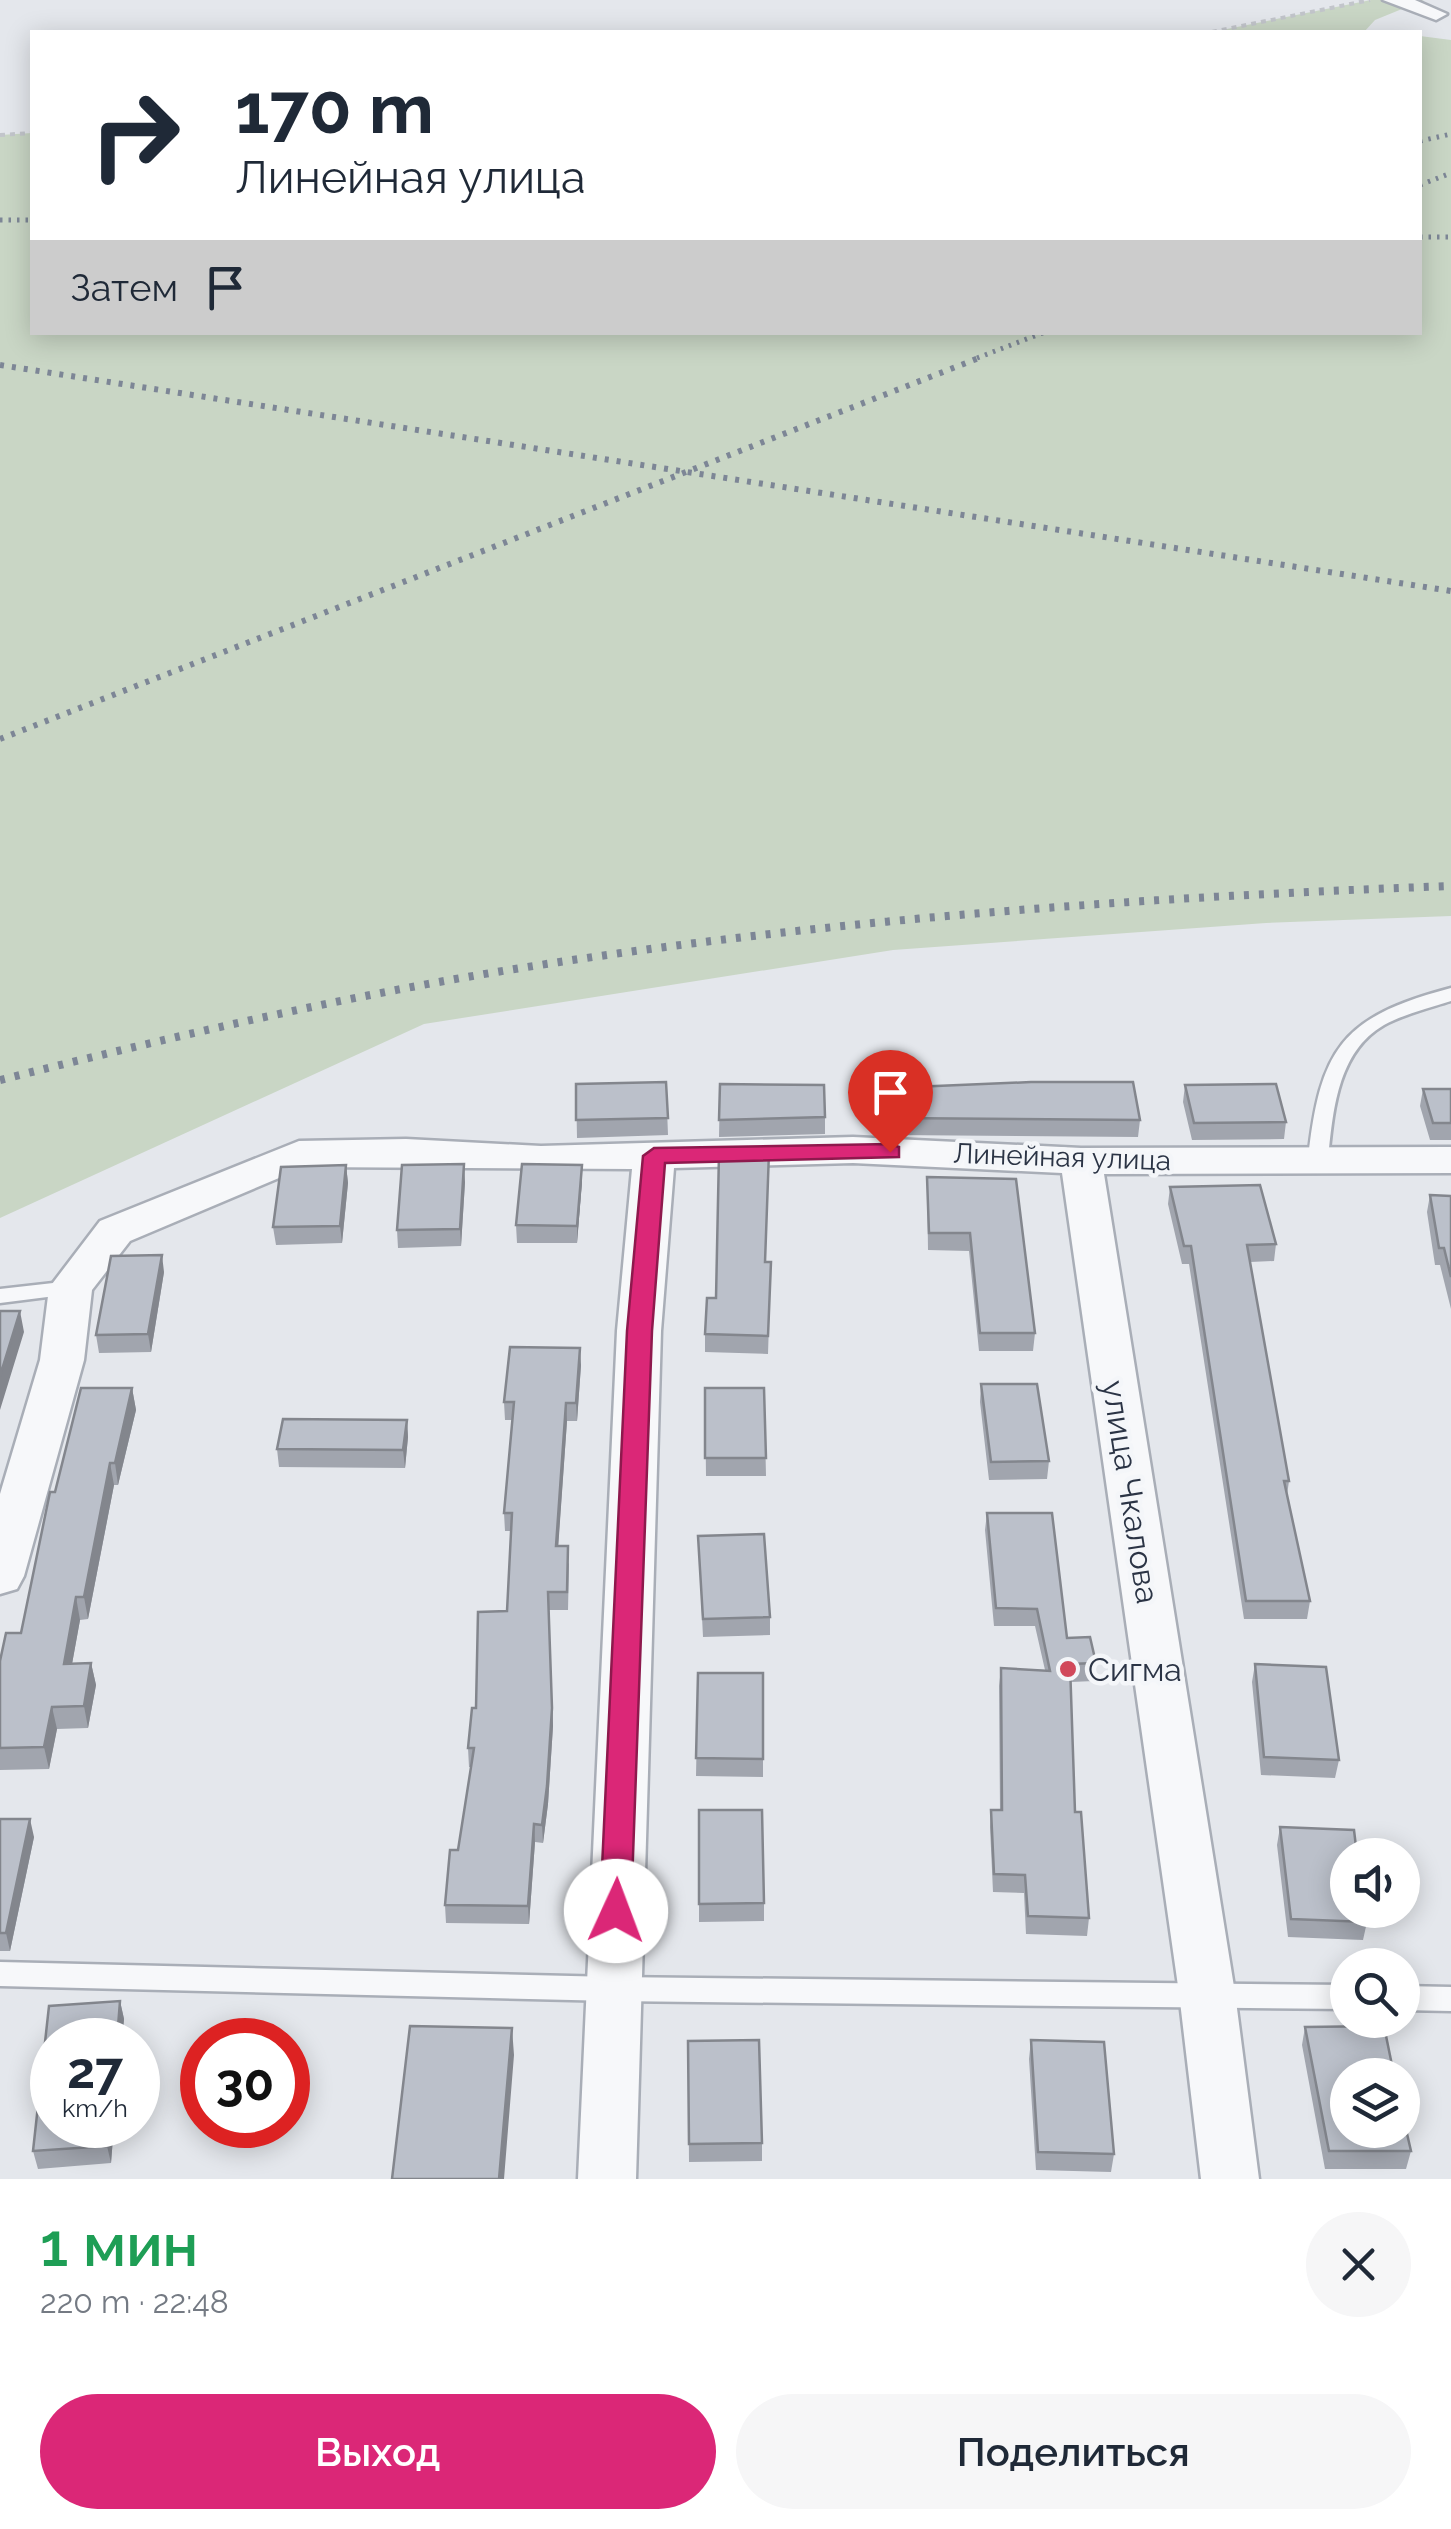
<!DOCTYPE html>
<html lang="ru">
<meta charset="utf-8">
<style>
body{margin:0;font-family:Raleway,sans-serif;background:#f6f6f7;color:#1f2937;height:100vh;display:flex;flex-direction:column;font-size:38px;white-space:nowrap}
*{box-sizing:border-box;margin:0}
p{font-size:32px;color:#747a83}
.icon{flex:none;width:55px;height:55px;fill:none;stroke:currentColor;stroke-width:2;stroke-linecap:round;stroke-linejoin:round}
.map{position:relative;height:2179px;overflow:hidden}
.sheet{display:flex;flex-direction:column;background:#fff;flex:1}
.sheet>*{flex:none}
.hud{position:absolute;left:30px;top:30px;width:1392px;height:305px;border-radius:0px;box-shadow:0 5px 25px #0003;background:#fff;color:#1f2937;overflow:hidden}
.buttons{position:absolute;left:1330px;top:1838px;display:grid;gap:20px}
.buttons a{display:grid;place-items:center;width:90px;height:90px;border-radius:50%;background:#fff;box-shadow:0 5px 25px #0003;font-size:50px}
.speed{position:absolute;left:30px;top:2018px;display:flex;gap:20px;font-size:50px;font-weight:700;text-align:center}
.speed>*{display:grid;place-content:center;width:130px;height:130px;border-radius:50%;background:#fff;box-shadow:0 5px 25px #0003;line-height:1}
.speed small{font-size:25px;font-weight:400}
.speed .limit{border:15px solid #d22;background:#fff;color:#111}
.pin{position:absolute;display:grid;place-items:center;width:85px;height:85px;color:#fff;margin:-102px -42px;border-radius:50% 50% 50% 0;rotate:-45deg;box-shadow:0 0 10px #0007}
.pin .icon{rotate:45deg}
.me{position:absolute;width:110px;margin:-55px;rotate:2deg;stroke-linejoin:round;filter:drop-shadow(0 0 8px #0008)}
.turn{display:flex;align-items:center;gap:35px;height:210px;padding:0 40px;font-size:45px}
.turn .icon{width:130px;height:130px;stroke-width:2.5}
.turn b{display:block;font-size:70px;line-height:85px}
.then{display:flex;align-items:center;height:95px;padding:0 40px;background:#0003;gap:20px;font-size:38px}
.round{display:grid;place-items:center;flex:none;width:105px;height:105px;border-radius:52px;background:#f6f6f7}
.summary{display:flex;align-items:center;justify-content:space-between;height:170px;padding:0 40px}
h1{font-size:60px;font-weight:600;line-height:75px;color:#1e9e55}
.primary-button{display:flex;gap:20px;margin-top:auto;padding:20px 40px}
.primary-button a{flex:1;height:115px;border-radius:60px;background:#db2777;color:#fff;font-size:40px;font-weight:600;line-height:115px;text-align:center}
.primary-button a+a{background:#f6f6f7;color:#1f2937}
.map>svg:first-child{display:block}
.green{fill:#c9d6c5}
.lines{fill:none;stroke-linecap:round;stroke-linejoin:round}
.service-casing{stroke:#a9aeb7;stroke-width:5}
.minor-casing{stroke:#a9aeb7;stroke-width:5}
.path{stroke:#c2c5cb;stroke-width:4;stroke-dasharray:5 5;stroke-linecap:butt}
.service{fill:#f7f8fa;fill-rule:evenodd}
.minor{fill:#f7f8fa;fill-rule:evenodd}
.rail-far2{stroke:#7d8696;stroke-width:5;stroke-dasharray:2.5 6;stroke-linecap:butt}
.rail-far1{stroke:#7d8696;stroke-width:6;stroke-dasharray:4 8;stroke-linecap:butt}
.rail{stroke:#7d8696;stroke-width:8;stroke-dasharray:5 10;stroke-linecap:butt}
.wall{fill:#a1a5ae}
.shaded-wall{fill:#83868d}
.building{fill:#bbc0ca;stroke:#83868d;stroke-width:2.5}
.route{fill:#db2777;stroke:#8e194d;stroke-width:2.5}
.poi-dot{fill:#d1495b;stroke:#f4f6f9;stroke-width:4}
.labels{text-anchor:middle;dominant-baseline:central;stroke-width:9;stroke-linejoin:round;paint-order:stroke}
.street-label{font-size:28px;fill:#2b3445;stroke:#f4f6f9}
.near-street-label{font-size:32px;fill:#2b3445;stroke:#f4f6f9}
.near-poi-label{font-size:32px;fill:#2b3445;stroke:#f4f6f9;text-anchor:start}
</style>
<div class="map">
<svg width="1451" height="2179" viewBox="0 0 1451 2179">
<rect width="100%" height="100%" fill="#e4e7ec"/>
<path class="green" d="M1371,0H1424L1375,20L1364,32H1212Z
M1420,36L1451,40V916L1266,923L893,950L424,1024L0,1218V135L32,133V332H1420Z"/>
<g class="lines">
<g class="service-casing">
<path id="service" d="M1451,988V1001C1429,1008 1404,1014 1384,1025C1337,1052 1333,1112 1328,1160L1325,1165H1311L1308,1160C1320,1049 1341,1017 1451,988Z
M71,1281L79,1283L82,1288L79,1293L0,1303V1289Z
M0,1962L613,1977L1348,1985V2009L613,2001L0,1986Z
M1402,1986L1451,1987V2011L1402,2010Z"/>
</g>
<g class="minor-casing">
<path id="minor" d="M1383,0H1415L1447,14L1436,20Z
M853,1137L1081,1148L1451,1147V1173L1104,1174L1235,1993L1259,2179H1201L1179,1993L1062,1173L853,1163L674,1168L661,1331L636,2179H578L617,1331L632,1169L305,1167L130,1241L92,1290L84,1360L24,1576L17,1589L0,1594V1494L40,1360L49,1288L100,1221L299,1141L406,1139L541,1146Z"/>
</g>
<path class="path" d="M1212,32L1370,0
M0,135L32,133"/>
<use href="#service" class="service"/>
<use href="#minor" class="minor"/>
<path class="rail-far2" d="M1420,141L1451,134
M1420,185L1451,173
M0,220H32
M1420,237H1451
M977,358L1045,332"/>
<path class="rail-far1" d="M0,365L1451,591
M0,739L984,356"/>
<path class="rail" d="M0,1080C179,1035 358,993 540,965C842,918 1146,897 1451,886"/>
</g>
<path class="wall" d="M666,1082L668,1135L577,1138L576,1084Z
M720,1084L825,1117V1134L719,1137Z
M1185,1085L1286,1122L1284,1139L1192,1140L1183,1102Z
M890,1088L1140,1120L1138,1137L894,1135L889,1105Z
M1423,1089H1451V1140H1430L1420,1106Z
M346,1165L348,1183L342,1243L276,1245L273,1227Z
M582,1165V1182L577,1243H517L516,1225Z
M927,1177L1016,1179L1035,1333L1033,1351H979L969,1251L928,1250Z
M465,1182L461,1246L398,1248L397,1230Z
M1170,1187L1276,1244L1274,1261L1250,1262L1289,1481L1287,1495L1310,1601L1307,1619H1244L1189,1264H1182L1168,1204Z
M1430,1195L1451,1196V1309L1440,1265H1435L1427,1212Z
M765,1262H771L768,1354L705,1352V1334L716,1298Z
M164,1272L151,1352L99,1353L96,1335Z
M581,1365L577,1421H567L558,1546L569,1564L568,1610H549L553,1726L548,1804L543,1843L535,1842L529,1924L446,1923L445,1905L458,1850L472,1767H469L468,1748L476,1708L507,1611L511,1531H505L504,1513L513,1420H505L504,1402Z
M981,1384L1049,1461L1047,1479L989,1480L980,1402Z
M132,1388L136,1410L118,1485H114L88,1619L80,1620L72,1664L91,1663L96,1685L88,1728L57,1729L49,1769L0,1770V1661L21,1633L55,1492Z
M705,1388H764L766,1476H706Z
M407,1420L408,1437L405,1468L279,1467L277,1449Z
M987,1513L1067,1638L1096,1663L1094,1681L1071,1682L1075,1812L1089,1918L1087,1936L1026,1934L1024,1893L993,1892L990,1827L991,1810H1000L999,1686L1001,1668L1045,1670L1035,1626H994L985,1530Z
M698,1536L770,1617V1635L703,1637Z
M1255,1664L1339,1760L1335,1778L1261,1775L1252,1682Z
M698,1673H763V1777L696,1776Z
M699,1810L764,1903V1921L699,1922Z
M0,1819L34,1837L10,1951H0Z
M1280,1827L1367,1922L1363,1940L1288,1937L1277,1845Z
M120,2001L124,2019L122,2040H52V2125H114L111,2163L38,2169L33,2151L49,2006Z
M1305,2027L1411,2151L1406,2169H1325L1302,2045Z
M1031,2040L1114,2154L1111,2172L1036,2170L1029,2059Z
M688,2041L762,2143V2161L689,2162Z"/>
<path class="shaded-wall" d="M464,1164L465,1182L461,1246L460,1229Z
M346,1165L348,1183L342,1243L340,1226Z
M582,1165V1182L577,1243V1226Z
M162,1255L164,1272L151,1352L148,1334Z
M20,1311L24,1332L0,1410V1376Z
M580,1348L581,1365L577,1421L576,1403Z
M132,1388L136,1410L118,1485L115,1463Z
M566,1403L567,1421L557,1564L556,1546Z
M407,1420L408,1437L405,1468L403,1450Z
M110,1463L114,1485L88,1619L84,1597Z
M548,1592L553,1726L548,1804L543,1843L542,1825Z
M76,1597L80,1620L68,1686L64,1664Z
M91,1663L96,1685L88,1728L84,1706Z
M52,1707L57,1729L49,1769L44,1747Z
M30,1819L34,1837L10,1951L6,1933Z
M534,1824L535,1842L529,1924L528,1906Z
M120,2001L124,2019L122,2040H117Z
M512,2028L514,2055L504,2179H499Z
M109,2125H114L111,2163L107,2146Z"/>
<path class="building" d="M666,1082L668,1118L576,1120V1084Z
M1031,1082H1133L1140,1120L894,1118L890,1088Z
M720,1084L824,1085L825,1117L719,1120Z
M1276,1084L1286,1122L1194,1123L1185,1085Z
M1423,1089H1451V1123H1433Z
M769,1152L765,1262H771L768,1336L705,1334L707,1298H716L719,1153Z
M464,1164L460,1229L397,1230L402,1165Z
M522,1164L582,1165L577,1226L516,1225Z
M346,1165L340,1226L273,1227L281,1167Z
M927,1177L1016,1179L1035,1333H980L970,1233H929Z
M1260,1185L1276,1244L1247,1245L1289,1481H1284L1310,1601H1246L1191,1246H1184L1170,1187Z
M1430,1195L1451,1196V1277L1444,1248H1439Z
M162,1255L148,1334L96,1335L111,1256Z
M0,1311H20L0,1376Z
M510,1347L580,1348L576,1403H566L556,1546H568L567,1592H548L552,1708L547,1786L542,1825L534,1824L528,1906L445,1905L450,1850H458L474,1748H468L472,1708H476L478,1612L507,1611L512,1513H504L514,1402H504Z
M981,1384H1037L1049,1461L991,1462Z
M81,1388H132L115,1463H110L84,1597H76L64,1664L91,1663L84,1706L52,1707L44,1747L0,1748V1661L6,1633H21L50,1492H55Z
M705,1388H764L766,1458H705Z
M283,1419L407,1420L403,1450L277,1449Z
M987,1513H1052L1067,1638L1090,1637L1096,1663L1070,1664L1075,1812H1081L1089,1918L1028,1916L1025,1875L994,1874L991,1810H1002L1001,1668L1050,1671L1037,1609L996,1608Z
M764,1534L770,1617L703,1619L698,1536Z
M1255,1664L1326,1667L1339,1760L1264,1757Z
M698,1673H763V1759L696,1758Z
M699,1810H762L764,1903L699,1904Z
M0,1819H30L6,1933H0Z
M1280,1827L1354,1830L1357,1855H1348V1910H1365L1367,1922L1291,1919Z
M120,2001L117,2040H52V2125H109L107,2146L33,2151L49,2006Z
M410,2026L512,2028L499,2179H392Z
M1384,2026L1394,2075H1348V2130H1402V2112L1411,2151H1329L1305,2027Z
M759,2040L762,2143L689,2144L688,2041Z
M1031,2040L1104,2042L1114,2154L1038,2152Z"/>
<path class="route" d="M890,1144L899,1147V1157L665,1163L652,1331L631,1911L626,1920L616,1924L605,1920L600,1911L627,1331L643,1156L654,1148Z"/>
<circle class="poi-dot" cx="1068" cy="1669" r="10"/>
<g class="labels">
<g class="street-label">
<text transform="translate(1062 1157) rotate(2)">Линейная улица</text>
</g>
<g class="near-street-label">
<text transform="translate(1131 1492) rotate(81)">улица Чкалова</text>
</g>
<g class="near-poi-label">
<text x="1088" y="1669">Сигма</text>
</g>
</g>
</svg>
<div class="buttons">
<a><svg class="icon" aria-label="sound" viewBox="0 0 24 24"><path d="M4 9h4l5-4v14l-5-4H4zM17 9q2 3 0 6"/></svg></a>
<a><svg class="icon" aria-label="search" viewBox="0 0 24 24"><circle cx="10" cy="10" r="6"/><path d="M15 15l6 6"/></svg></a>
<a><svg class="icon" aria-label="layers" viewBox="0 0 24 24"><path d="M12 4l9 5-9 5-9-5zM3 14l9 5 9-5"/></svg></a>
</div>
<div class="speed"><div>27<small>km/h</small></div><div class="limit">30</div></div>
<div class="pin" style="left:890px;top:1152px;background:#d93025"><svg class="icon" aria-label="arrive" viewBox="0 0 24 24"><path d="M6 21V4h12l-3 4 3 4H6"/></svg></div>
<svg class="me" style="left:616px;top:1911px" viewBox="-20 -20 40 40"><circle r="19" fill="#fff"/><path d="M0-13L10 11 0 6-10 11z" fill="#db2777"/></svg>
<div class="hud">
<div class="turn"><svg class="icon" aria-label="right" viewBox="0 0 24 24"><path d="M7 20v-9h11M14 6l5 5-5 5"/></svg><div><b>170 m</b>Линейная улица</div></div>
<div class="then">Затем<svg class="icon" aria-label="arrive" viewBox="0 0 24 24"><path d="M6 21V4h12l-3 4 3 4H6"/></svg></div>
</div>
</div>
<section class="sheet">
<div class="summary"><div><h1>1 мин</h1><p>220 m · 22:48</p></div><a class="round"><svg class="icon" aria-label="close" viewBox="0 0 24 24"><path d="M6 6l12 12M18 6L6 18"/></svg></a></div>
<div class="primary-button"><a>Выход</a><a>Поделиться</a></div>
</section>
